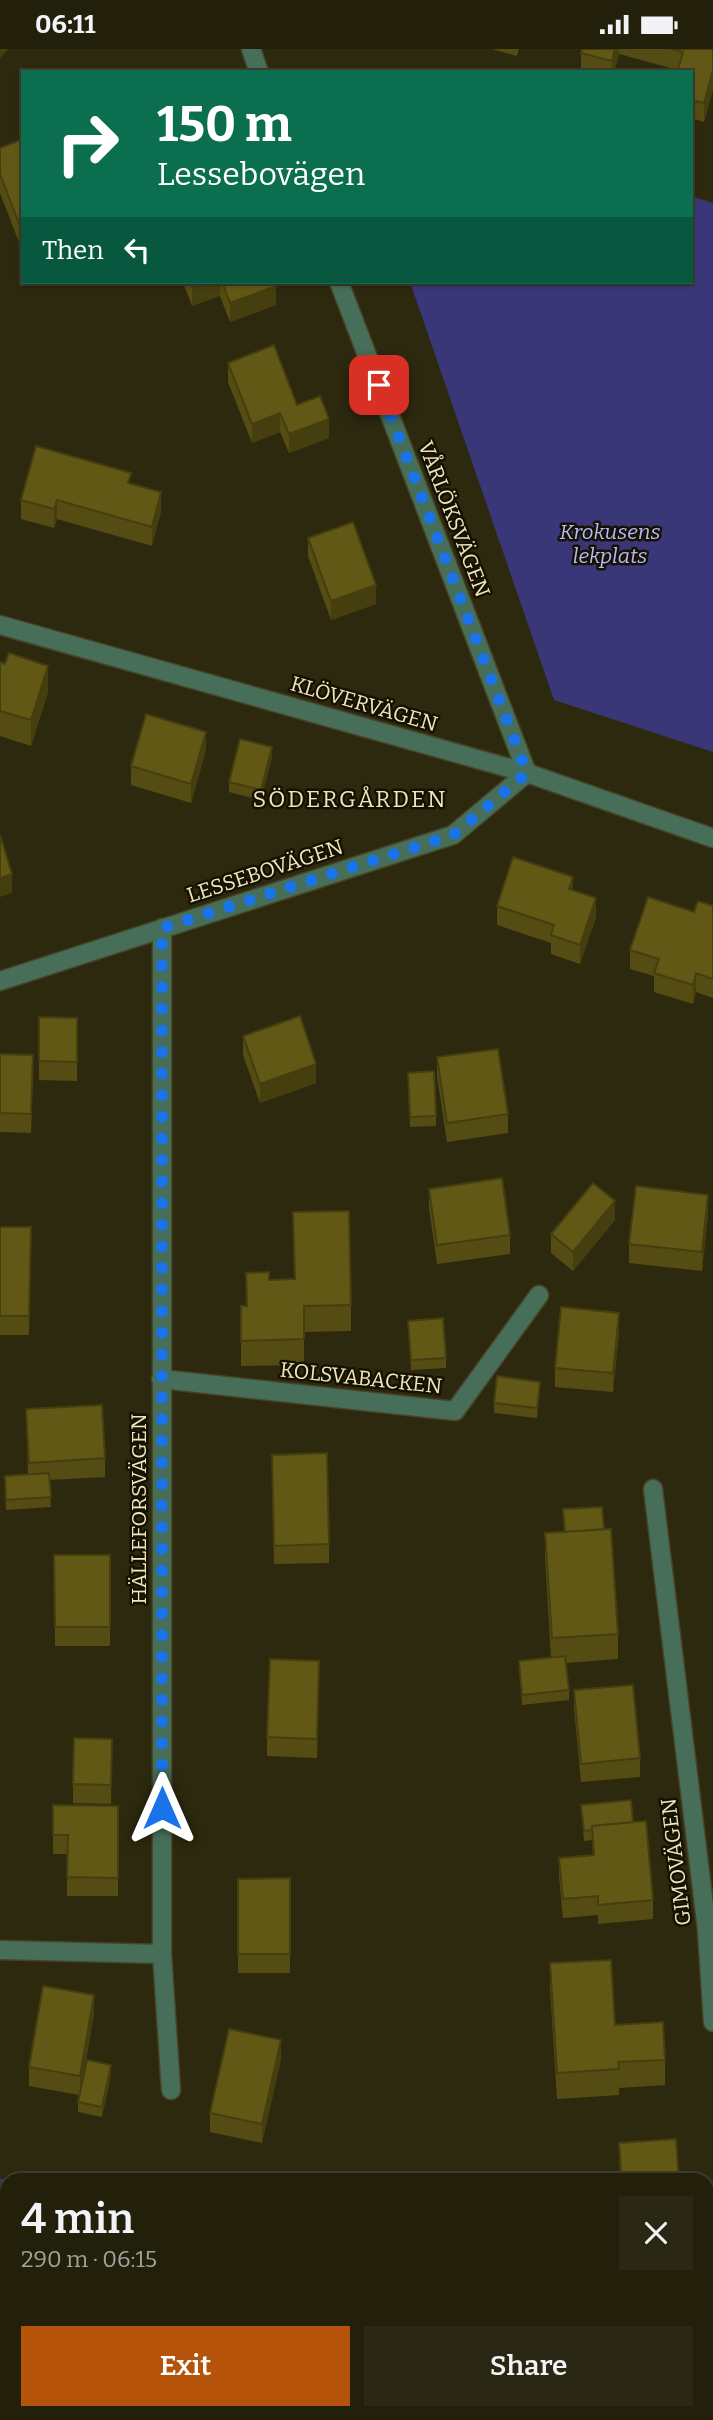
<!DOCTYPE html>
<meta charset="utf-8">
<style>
body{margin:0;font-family:Bitter,serif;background:#2a2714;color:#f1f3f6;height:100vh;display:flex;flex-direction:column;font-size:26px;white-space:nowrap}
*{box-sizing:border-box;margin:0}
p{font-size:23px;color:#a2a29d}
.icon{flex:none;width:38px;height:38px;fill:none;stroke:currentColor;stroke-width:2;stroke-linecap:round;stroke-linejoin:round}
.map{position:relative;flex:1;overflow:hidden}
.details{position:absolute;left:0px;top:2124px;width:714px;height:247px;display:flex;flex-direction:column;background:#221f0b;border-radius:21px 21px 0 0;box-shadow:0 2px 5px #0004,0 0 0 2px #3f3d2c}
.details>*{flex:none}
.top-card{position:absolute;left:21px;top:21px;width:672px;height:214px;border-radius:0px;box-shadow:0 2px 5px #0004,0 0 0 2px #3f3d2c;background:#0b6e4f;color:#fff;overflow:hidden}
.pin{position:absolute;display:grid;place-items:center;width:60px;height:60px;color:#fff;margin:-30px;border-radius:14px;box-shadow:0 4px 10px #0006}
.me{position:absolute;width:77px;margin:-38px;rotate:0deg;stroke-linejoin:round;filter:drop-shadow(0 0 5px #0008)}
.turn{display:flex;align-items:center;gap:24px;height:147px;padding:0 21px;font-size:32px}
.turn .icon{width:91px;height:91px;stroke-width:2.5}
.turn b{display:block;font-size:49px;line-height:60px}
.then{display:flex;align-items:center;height:66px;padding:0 21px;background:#0003;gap:14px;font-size:26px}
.round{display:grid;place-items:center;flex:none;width:74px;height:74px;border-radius:0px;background:#2a2714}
.overview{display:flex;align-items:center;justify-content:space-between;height:119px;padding:0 21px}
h1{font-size:42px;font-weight:600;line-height:52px}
.cta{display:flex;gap:14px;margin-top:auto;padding:14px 21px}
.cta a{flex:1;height:80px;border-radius:0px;background:#b45309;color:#fff;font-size:28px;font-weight:600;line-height:80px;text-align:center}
.cta a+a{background:#2a2714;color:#f1f3f6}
.status{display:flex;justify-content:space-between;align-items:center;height:49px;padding:0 35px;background:#221f0b;direction:ltr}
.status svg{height:19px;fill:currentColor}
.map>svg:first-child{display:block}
.green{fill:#393778}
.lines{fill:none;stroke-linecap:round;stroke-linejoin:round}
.minor-casing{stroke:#484428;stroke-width:21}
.minor{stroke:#466e59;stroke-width:18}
.wall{fill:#544c13}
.shaded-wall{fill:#453e0f}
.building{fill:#625816;stroke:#453e0f;stroke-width:2}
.route{stroke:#1a73e8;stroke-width:12;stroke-dasharray:0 21.6}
.labels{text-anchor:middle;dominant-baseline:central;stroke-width:5;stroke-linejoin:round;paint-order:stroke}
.street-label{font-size:21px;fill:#ede7bf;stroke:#161100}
.park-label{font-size:21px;font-style:italic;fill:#b4b9fa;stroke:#161100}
.neighbourhood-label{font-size:23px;letter-spacing:2px;fill:#ede7bf;stroke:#161100}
</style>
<div class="status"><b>06:11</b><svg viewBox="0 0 49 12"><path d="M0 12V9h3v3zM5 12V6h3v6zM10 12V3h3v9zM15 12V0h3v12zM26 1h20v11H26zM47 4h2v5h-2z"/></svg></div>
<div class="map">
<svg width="713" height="2371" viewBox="0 0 713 2371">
<rect width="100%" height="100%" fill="#2d290f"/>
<path class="green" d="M691,147L713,154V703L554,651L410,233H691Z
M0,2130L17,2131L7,2132V2247L0,2260Z"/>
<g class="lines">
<g class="minor-casing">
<path id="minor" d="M251,0L259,23
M0,576L527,724L713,789
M162,879V1905L171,2041
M0,932L453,786L527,724L339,233
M161,1330L455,1362L539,1246
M653,1440L707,1881L713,1973
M0,1901L162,1905
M707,2317L713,2283
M39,2371L40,2364
M698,2371L699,2364"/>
</g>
<use href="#minor" class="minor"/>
</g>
<path class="wall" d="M492,0H519L517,7Z
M582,0H713V40L704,73L691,69V23L678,21L619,5L614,23H581V4Z
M23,90V195L20,196L0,144V99Z
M183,233H274L276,256L230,273L220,247L192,257Z
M228,314L297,356L329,389L289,404L280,383L252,394L228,333Z
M131,435L161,462L152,497L57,470L54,479L21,470V451Z
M308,489L376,555L331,571L308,507Z
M0,613L48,643L31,697L0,687Z
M206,701L191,754L131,736V717Z
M272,708L261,751L229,743V733Z
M573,842L596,868L580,915L551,905V894L497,876V857Z
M713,857V949L696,943L693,955L654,943V927L630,920V901L694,863Z
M77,969V1032L39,1031V1012Z
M243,987L316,1034L260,1054L243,1006Z
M0,1005L33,1025L31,1084L0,1083Z
M437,1008L508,1065V1084L447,1093L437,1027Z
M408,1024L436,1067V1077L410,1078Z
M429,1140L510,1186V1205L437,1215L429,1159Z
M293,1163L351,1256V1282L304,1283V1316L241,1317V1257H247L246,1224L269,1231L294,1230Z
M708,1165L702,1222L629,1214V1195Z
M615,1171L573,1222L551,1204V1185Z
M0,1178H31L29,1286H0Z
M408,1272L446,1309V1319L411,1321Z
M619,1283L613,1343L555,1338V1319Z
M540,1343L537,1369L494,1364V1354Z
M26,1360L105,1409V1428L49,1431L51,1458L6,1461L5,1427L28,1426Z
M272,1425L329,1495V1514L274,1515Z
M563,1460L604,1480L618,1585V1610L566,1614L569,1641V1651L522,1656L519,1612L551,1609L545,1510V1484L564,1483Z
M54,1506H110V1597H55Z
M319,1631L317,1709L267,1707V1688Z
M574,1641L640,1709V1728L581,1733L574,1660Z
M112,1690L111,1755L73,1754V1735Z
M53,1756L118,1757V1847H67V1805H53Z
M581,1756L633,1773L653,1851V1870L598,1875V1866L563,1869L559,1828V1809L593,1806L592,1791L584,1792Z
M290,1829V1924H238V1830Z
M550,1914L615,1976L665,2011V2036L619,2039V2046L557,2050L550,1940Z
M94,1965L82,2034L111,2026L102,2068L78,2063V2053L79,2046L29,2037V2018Z
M281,2010L262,2094L210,2083V2064Z
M619,2094L679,2132H620Z
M597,2364H652L651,2371H597Z"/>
<path class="shaded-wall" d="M0,0H9L0,9Z
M615,0H619V5L614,23H612V12Z
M713,21V40L704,73V54Z
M23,176V195L20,196V177Z
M207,233H220V247L192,257V238Z
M276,237V256L230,273V254Z
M280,364V383L252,394V375Z
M329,370V389L289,404V385Z
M161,443V462L152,497V478Z
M57,451V470L54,479V460Z
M376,536V555L331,571V552Z
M48,617V643L31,697V671Z
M206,683V701L191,754V735Z
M272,698V708L261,751V741Z
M12,825V844L0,848V829Z
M573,828V847L569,840Z
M596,849V868L580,915V896Z
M696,924V943L693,955V936Z
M316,1015V1034L260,1054V1035Z
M708,1146V1165L702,1222V1203Z
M615,1152V1171L573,1222V1203Z
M619,1264V1283L613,1343V1324Z
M540,1333V1343L537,1369V1359Z
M94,1946V1965L80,2046V2027Z
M281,1991V2010L262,2094V2075Z
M111,2016V2026L102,2068V2058Z
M647,2364H652L651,2371H647Z"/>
<path class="building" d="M582,0H615L612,12L581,4Z
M671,0H713V21L704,54L691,51V23H677L683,3Z
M23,90V176L20,177L0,125V99Z
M190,233H207L192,238Z
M222,233H274L276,237L230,254Z
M274,296L297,356L320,347L329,370L289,385L280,364L252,375L228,314Z
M36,397L131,424L128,434L161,443L152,478L57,451L54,460L21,451Z
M353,473L376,536L331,552L308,489Z
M9,604L48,617L31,671L0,662V613L5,615Z
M146,665L206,683L191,735L131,717Z
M240,690L272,698L261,741L229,733Z
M0,786L12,825L0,829Z
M513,808L573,828L569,840L596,849L580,896L551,886L554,876L497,857Z
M648,848L694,863L698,852L713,857V930L696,924L693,936L654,924L659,910L630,901Z
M300,967L316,1015L260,1035L243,987Z
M39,968L77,969V1013L39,1012Z
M498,1000L508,1065L447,1074L437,1008Z
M0,1005L33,1006L31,1065L0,1064Z
M434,1022L436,1067L410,1068L408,1024Z
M502,1129L510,1186L437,1196L429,1140Z
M593,1134L615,1152L573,1203L551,1185Z
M636,1137L708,1146L702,1203L629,1195Z
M349,1162L351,1256L304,1257V1290L241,1292V1257H247L246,1224L269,1223V1231L295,1230L293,1163Z
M0,1178H31L29,1267H0Z
M561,1258L619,1264L613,1324L555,1319Z
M443,1269L446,1309L411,1311L408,1272Z
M497,1327L540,1333L537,1359L494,1354Z
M102,1356L105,1409L29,1414L26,1360Z
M327,1404L329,1495L274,1497L272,1406Z
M49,1424L51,1448L6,1451L5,1427Z
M602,1458L604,1480L565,1483L563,1460Z
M611,1480L618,1585L552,1589L545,1484Z
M54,1506H110V1578H55Z
M565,1607L569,1641L522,1646L519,1612Z
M270,1610L319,1612L317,1690L267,1688Z
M633,1636L640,1709L581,1715L574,1641Z
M74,1689L112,1690L111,1736L73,1735Z
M631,1751L633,1773L592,1777V1781L584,1782L581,1756Z
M53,1756L118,1757V1829L67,1828L68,1786H53Z
M646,1772L653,1851L598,1856V1847L563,1850L559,1809L594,1806L592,1777Z
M290,1829V1905H238V1830Z
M611,1911L615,1976L663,1973L665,2011L618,2013L619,2020L557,2024L550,1914Z
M43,1937L94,1946L80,2027L29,2018Z
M229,1980L281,1991L262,2075L210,2064Z
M87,2011L111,2016L102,2058L78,2053Z
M676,2090L679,2132H622L619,2094Z
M506,2125V2132H450V2130Z
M158,2369H211V2371H158Z"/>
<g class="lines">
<path class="route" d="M162,1759V879L453,786L527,724L379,336"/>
</g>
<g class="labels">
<g class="street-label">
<text transform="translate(454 470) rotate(69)">VÅRLÖKSVÄGEN</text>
<text transform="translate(364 655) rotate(16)">KLÖVERVÄGEN</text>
<text transform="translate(265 822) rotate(-18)">LESSEBOVÄGEN</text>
<text transform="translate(361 1329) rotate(6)">KOLSVABACKEN</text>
<text transform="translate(139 1460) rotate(-90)">HÄLLEFORSVÄGEN</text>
<text transform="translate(676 1813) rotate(-97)">GIMOVÄGEN</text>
</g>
<g class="park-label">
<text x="610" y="483">Krokusens<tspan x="610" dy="24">lekplats</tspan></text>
</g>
<g class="neighbourhood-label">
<text x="350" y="750">SÖDERGÅRDEN</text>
</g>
</g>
</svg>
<div class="pin" style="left:379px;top:336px;background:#d93025"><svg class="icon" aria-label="arrive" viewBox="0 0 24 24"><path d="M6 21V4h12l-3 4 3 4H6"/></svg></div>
<svg class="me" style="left:162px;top:1759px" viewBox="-20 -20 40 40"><path d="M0-17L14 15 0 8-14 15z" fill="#1a73e8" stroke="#fff" stroke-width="4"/></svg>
<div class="top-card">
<div class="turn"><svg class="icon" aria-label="right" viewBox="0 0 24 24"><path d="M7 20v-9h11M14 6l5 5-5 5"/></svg><div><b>150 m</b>Lessebovägen</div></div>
<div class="then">Then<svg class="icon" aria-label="left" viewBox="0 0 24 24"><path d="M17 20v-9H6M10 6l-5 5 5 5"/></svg></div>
</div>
<section class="details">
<div class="overview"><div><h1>4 min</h1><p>290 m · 06:15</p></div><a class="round"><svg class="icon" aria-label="close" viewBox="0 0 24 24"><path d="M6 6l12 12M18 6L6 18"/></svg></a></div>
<div class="cta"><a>Exit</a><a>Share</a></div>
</section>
</div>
